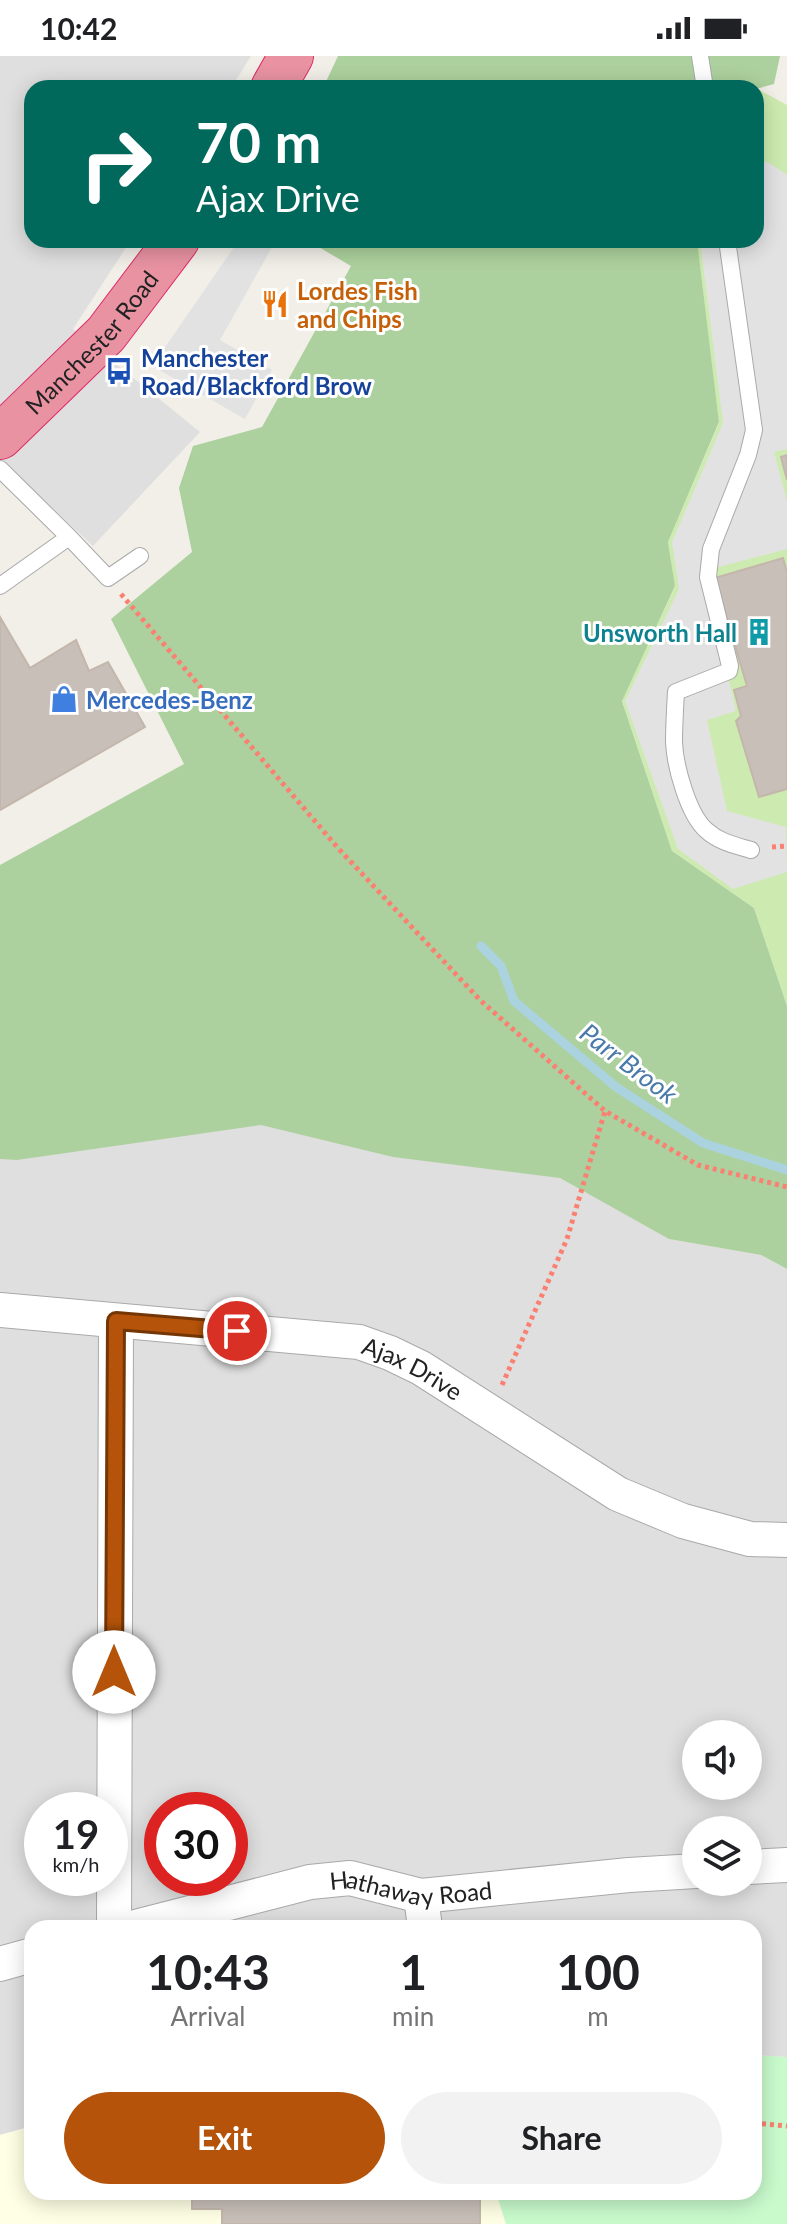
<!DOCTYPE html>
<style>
body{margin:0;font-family:Lato,sans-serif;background:#f2f2f2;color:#202124;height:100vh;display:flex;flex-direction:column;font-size:30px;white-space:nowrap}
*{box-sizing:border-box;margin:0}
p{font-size:26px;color:#757577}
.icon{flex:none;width:44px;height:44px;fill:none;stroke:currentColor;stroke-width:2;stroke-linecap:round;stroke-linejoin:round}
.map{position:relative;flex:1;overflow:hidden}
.details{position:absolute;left:24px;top:1864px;width:738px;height:280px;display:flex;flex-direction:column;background:#fff;border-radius:24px;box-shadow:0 4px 20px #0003}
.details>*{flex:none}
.hud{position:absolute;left:24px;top:24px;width:740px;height:168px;border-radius:24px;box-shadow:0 4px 20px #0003;background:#00695c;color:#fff;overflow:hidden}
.controls{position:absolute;left:682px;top:1664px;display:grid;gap:16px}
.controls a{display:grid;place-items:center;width:80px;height:80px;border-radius:50%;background:#fff;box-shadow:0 4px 20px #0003;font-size:40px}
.speed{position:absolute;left:24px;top:1736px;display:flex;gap:16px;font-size:40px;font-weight:700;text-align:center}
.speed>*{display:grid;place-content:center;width:104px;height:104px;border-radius:50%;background:#fff;box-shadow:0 4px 20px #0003;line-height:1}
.speed small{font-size:20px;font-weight:400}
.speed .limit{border:12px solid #d22;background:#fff;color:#111}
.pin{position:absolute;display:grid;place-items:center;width:68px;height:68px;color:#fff;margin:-34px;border:4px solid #fff;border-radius:50%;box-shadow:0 2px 8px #0007}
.me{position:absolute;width:88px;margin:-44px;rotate:0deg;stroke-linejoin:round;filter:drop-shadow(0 0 6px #0008)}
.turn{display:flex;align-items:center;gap:28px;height:168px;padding:0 40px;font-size:36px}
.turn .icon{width:104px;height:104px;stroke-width:2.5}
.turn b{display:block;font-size:56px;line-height:68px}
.eta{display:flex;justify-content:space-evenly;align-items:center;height:136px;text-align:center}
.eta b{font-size:48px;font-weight:700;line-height:56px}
.primary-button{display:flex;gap:16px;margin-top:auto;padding:16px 40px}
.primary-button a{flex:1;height:92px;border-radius:48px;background:#b45309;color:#fff;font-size:32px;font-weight:700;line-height:92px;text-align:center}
.primary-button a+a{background:#f2f2f2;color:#202124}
.status{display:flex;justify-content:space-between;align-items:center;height:56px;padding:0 40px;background:#fff;direction:ltr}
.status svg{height:22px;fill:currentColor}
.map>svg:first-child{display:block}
.residential{fill:#e0dfdf;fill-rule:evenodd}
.education{fill:#ffffe5}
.grass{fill:#cdebb0}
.forest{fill:#add19e}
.park{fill:#c8facc}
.parking{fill:#e2e2e2}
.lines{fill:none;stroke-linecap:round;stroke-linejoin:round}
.stream{stroke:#aad3df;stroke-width:9}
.building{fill:#c7bfb8;stroke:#c4b6ab;stroke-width:2}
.lane-casing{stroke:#a9a9a9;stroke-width:18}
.street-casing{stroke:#a9a9a9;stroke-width:36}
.highway-casing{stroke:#dc2a67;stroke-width:46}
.path{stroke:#fa8072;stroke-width:5;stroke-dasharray:4 4;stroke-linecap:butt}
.lane{stroke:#fff;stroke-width:16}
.street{stroke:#fff;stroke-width:34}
.highway{stroke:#e892a2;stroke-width:44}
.route-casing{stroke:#753606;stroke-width:20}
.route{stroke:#b45309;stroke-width:14}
.labels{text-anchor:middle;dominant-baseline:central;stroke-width:6;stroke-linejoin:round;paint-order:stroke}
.food-label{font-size:24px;font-weight:bold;fill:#c56008;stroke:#fff;text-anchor:start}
.street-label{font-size:24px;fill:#222;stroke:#fff}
.transit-label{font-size:24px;font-weight:bold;fill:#164399;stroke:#fff;text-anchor:start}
.culture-label{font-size:24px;font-weight:bold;fill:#0d838f;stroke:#fff;text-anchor:end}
.shop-label{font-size:24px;font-weight:bold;fill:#366cbe;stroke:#fff;text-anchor:start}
.water-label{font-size:26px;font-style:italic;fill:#4a7aab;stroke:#fff}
</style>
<div class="status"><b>10:42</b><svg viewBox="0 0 49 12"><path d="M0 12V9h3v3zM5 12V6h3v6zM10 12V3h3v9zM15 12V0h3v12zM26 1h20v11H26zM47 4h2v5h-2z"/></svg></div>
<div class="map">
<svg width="787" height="2168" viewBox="0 0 787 2168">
<rect width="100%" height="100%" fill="#f2efe9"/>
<path class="residential" d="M0,0H251L231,32H32V184H131L73,273L200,376L93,490L0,403Z
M442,943L669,1183L761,1199L787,1213V2001L754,1999V1872H32V2070L0,2079V1062ZM696,1678H748V1730H696ZM42,1754H110V1822H42ZM162,1754H230V1822H162ZM696,1774H748V1826H696Z"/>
<path class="education" d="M32,2070V2136H496L506,2168H0V2079Z"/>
<path class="grass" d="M756,33H758L787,49V950L754,852L672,795L622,644L675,531L668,486L719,367L697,184H756Z"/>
<path class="forest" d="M338,0H780L774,28L756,33L323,32Z
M320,184H697L719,366L668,486L675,530L622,645L672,795L754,852L787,950V1213L761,1199L669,1183L560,1122L393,1101L261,1069L17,1104L0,1103V809L184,708L111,563L192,496L179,432L193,390L262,371L351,210L317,190Z"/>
<path class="park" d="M754,1999L787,2001V2168H506L496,2136H754Z"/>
<path class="parking" d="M756,106H768L787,119V393L774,396L787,445V493L704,515L736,655L707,664L727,755L786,771L787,816L733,833L678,793L625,645L679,533L672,486L723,367L700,184H756Z
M239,184H276L220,284L272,314L245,363L152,310Z"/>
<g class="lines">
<path class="stream" d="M481,890L501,910L514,945L616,1031L703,1087L787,1114"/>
</g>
<path class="building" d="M787,399V424L781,401Z
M783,502L787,516V733L759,741L736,665L741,660L734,634L747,630L715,522Z
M0,561L30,612L76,584L89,615L108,606L145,671L0,754Z
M192,2136H480V2168H222V2153H192Z"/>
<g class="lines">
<g class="lane-casing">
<path id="lane" d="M700,0L705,32
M727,184L754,374L748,399L711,493L708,521L730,610L729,615L676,636C675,653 674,670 674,686C675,710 688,758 706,774C719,786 734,789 751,794
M0,413L69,481L108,522L140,500
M0,530L69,481"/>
</g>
<g class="street-casing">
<g id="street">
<path id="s1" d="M0,1254L359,1286L390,1297L421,1312L618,1438L683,1465L750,1483L787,1484"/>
<path d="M748,1811L787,1809"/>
<path d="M421,1840L425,1872"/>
<path d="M114,1872L116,1265"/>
<path id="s2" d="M132,1872L310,1826L350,1822L421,1840L629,1819L696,1815"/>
<path d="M0,1908L32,1899"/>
</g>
</g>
<g class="highway-casing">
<g id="highway">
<path d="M273,32L291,0"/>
<path id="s3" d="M0,381L106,278L177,184"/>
</g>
</g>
<path class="path" d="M121,538L337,791L480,944L605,1055L698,1109L787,1131
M772,791L787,790
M502,1329L567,1183L605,1055
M754,2067L787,2070"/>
<use href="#lane" class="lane"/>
<use href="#street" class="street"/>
<use href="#highway" class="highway"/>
</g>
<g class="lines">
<g class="route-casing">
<path id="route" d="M114,1616L116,1265L237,1275"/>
</g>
<use href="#route" class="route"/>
</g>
<defs>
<g id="restaurant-bare" transform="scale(2.16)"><path d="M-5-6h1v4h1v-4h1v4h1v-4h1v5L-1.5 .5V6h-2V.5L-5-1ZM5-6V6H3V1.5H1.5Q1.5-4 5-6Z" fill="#e8710a" stroke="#fff" stroke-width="2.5" paint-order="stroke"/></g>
<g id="bus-bare" transform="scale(2.16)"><path d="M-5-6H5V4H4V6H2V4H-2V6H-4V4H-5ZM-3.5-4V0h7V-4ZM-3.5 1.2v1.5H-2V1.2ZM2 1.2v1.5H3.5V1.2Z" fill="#1a4fb4" stroke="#fff" stroke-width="2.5" paint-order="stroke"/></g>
<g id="building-bare" transform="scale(2.16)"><path d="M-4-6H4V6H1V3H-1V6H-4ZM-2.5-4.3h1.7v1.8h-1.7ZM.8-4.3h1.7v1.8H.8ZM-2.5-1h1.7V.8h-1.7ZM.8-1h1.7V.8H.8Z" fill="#0f9aa8" stroke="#fff" stroke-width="2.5" paint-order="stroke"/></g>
<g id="shop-bare" transform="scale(2.16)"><path d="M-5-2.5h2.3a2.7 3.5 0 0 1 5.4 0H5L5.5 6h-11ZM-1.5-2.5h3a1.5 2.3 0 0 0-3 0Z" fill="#3f7fe0" stroke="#fff" stroke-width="2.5" paint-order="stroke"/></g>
</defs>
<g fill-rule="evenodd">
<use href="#restaurant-bare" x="275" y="248"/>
<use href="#bus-bare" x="119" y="315"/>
<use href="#building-bare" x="759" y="576"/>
<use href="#shop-bare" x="64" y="643"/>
</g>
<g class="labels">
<g class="food-label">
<text x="297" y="234">Lordes Fish<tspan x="297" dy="28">and Chips</tspan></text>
</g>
<g class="street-label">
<text stroke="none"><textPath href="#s3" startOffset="132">Manchester Road</textPath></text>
<text stroke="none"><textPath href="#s1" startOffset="420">Ajax Drive</textPath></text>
<text stroke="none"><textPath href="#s2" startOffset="286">Hathaway Road</textPath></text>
</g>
<g class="transit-label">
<text x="141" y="301">Manchester<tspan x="141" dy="28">Road/Blackford Brow</tspan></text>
</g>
<g class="culture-label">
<text x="737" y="576">Unsworth Hall</text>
</g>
<g class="shop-label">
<text x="86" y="643">Mercedes-Benz</text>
</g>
<g class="water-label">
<text transform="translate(629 1007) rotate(37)">Parr Brook</text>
</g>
</g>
</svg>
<div class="controls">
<a><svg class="icon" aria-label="sound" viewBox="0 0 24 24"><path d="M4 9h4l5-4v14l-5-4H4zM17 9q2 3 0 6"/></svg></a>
<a><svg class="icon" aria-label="layers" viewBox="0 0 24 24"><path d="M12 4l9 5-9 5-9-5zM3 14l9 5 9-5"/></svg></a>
</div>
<div class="speed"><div>19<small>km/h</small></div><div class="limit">30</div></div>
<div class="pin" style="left:237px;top:1275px;background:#d93025"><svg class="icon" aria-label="arrive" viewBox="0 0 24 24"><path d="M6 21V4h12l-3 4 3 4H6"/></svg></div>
<svg class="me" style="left:114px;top:1616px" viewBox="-20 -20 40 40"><circle r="19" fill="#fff"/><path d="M0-13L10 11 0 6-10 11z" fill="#b45309"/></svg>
<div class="hud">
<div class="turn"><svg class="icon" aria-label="right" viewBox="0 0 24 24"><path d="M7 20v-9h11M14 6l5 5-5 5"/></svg><div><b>70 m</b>Ajax Drive</div></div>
</div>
<section class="details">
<div class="eta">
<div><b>10:43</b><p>Arrival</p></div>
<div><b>1</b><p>min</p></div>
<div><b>100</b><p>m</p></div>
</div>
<div class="primary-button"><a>Exit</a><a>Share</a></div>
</section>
</div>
